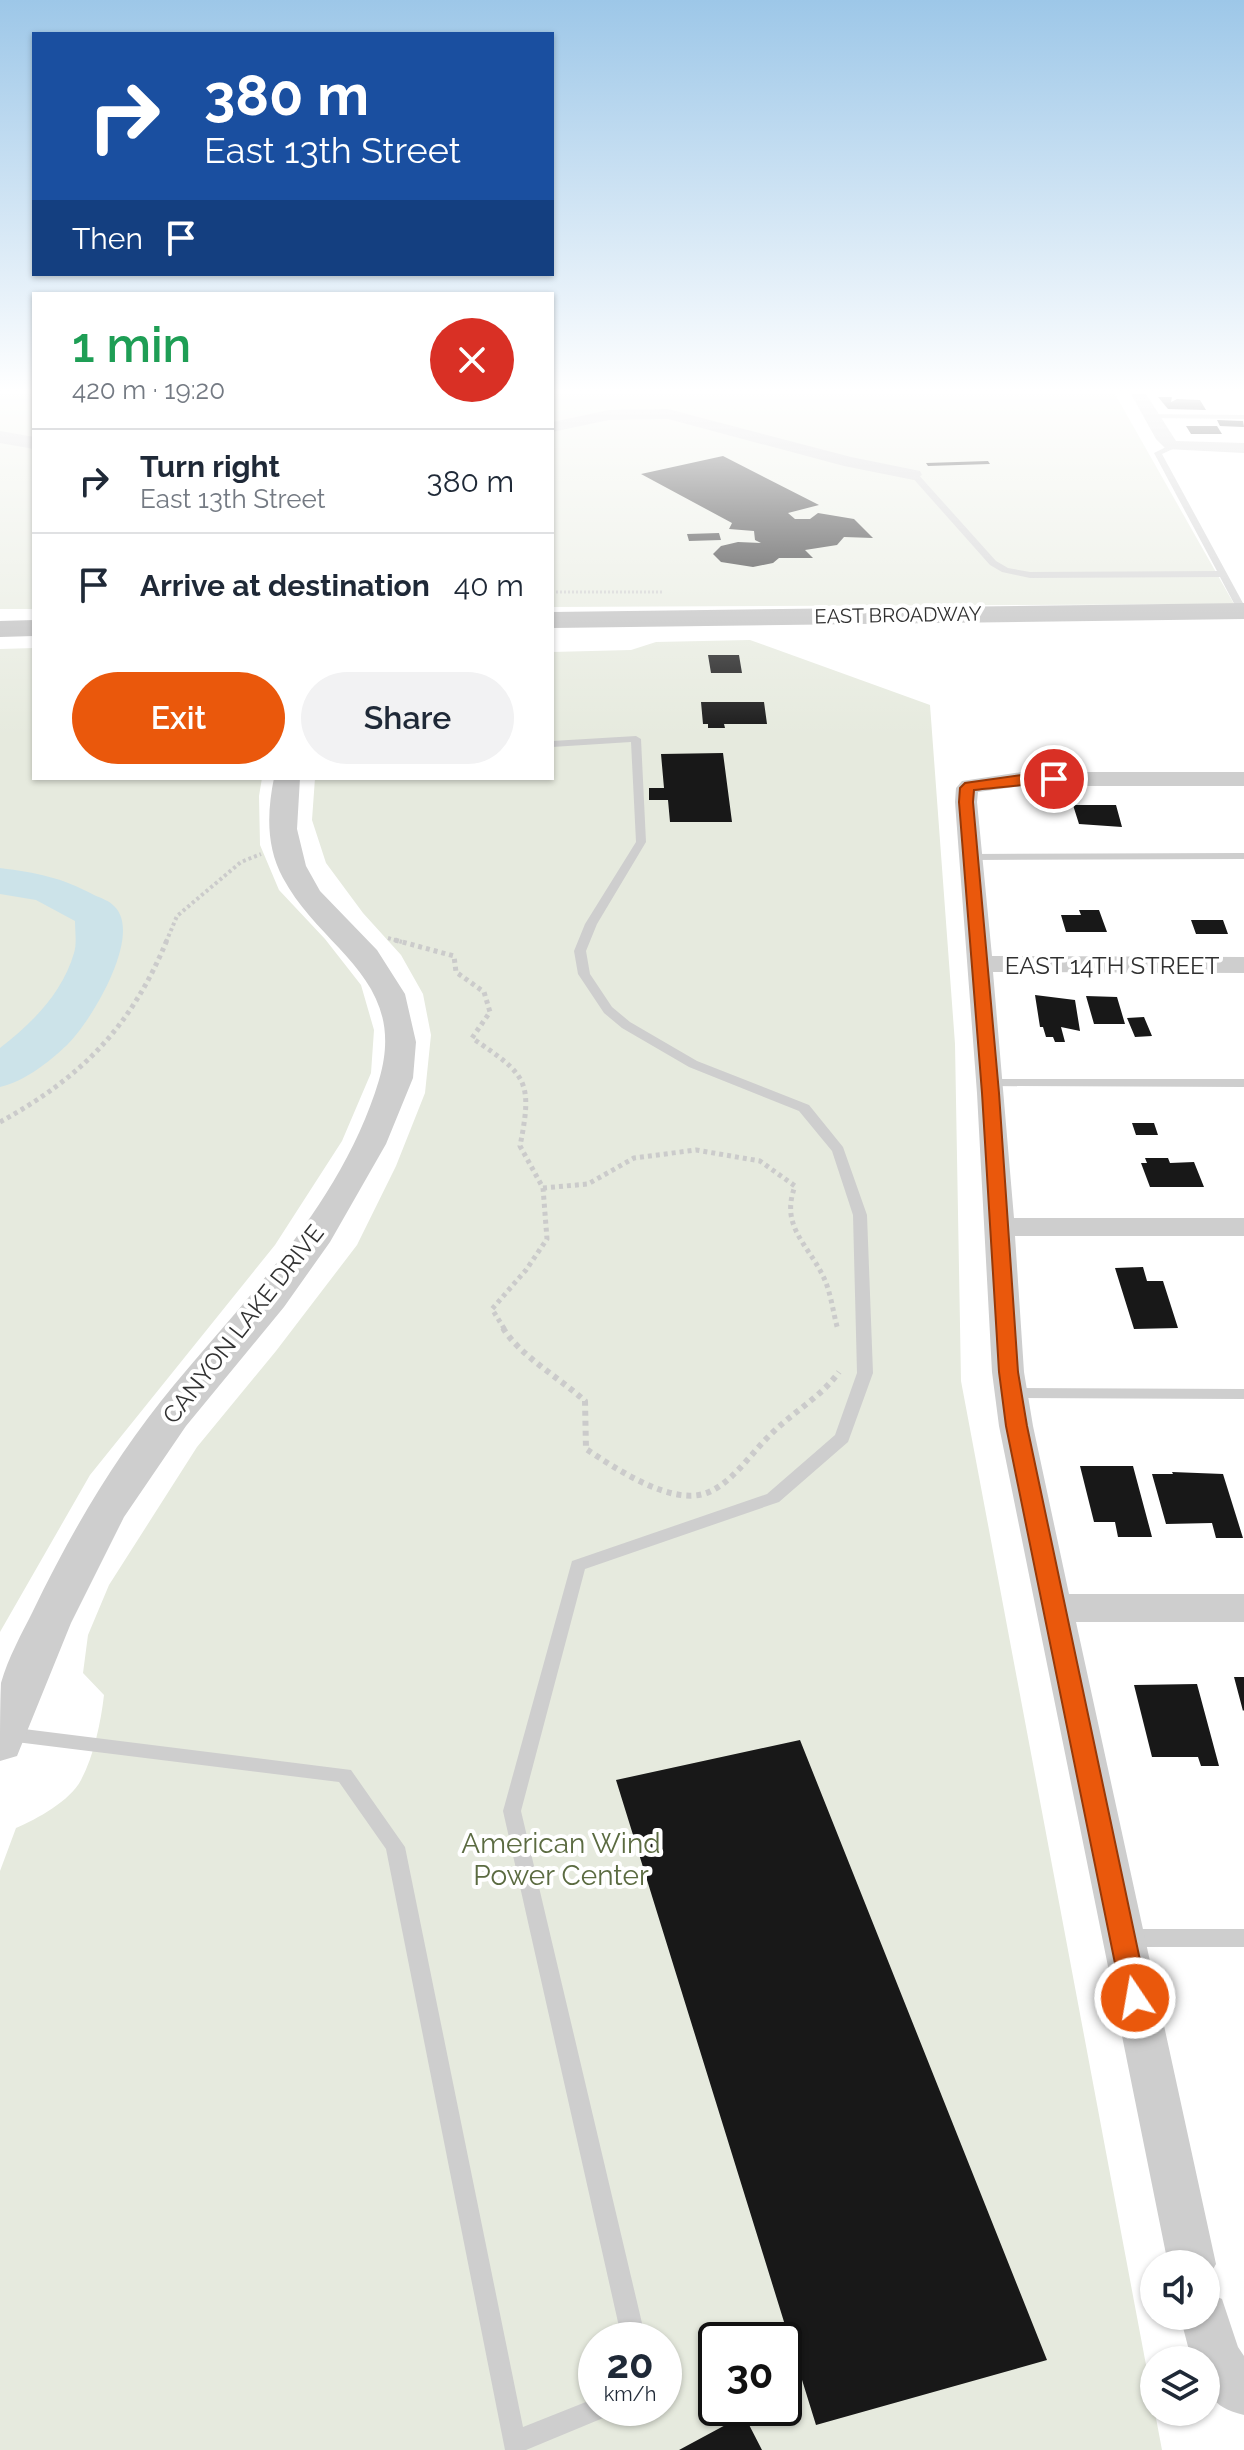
<!DOCTYPE html>
<meta charset="utf-8">
<style>
body{margin:0;font-family:Raleway,sans-serif;background:#f2f2f3;color:#1f2937;height:100vh;display:flex;flex-direction:column;font-size:30px;white-space:nowrap}
*{box-sizing:border-box;margin:0}
p{font-size:26px;color:#747a83}
.icon{flex:none;width:44px;height:44px;fill:none;stroke:currentColor;stroke-width:2;stroke-linecap:round;stroke-linejoin:round}
.map{position:relative;flex:1;overflow:hidden}
.details{position:absolute;left:32px;top:292px;width:522px;height:488px;display:flex;flex-direction:column;background:#fff;border-radius:0px;box-shadow:0 2px 6px #0004}
.details>*{flex:none}
.hud{position:absolute;left:32px;top:32px;width:522px;height:244px;border-radius:0px;box-shadow:0 2px 6px #0004;background:#1a4fa0;color:#fff;overflow:hidden}
.controls{position:absolute;left:1140px;top:2250px;display:grid;gap:16px}
.controls a{display:grid;place-items:center;width:80px;height:80px;border-radius:50%;background:#fff;box-shadow:0 2px 6px #0004;font-size:40px}
.speed{position:absolute;left:578px;top:2322px;display:flex;gap:16px;font-size:40px;font-weight:700;text-align:center}
.speed>*{display:grid;place-content:center;width:104px;height:104px;border-radius:50%;background:#fff;box-shadow:0 2px 6px #0004;line-height:1}
.speed small{font-size:20px;font-weight:400}
.speed .limit{border:4px solid #111;border-radius:12px;background:#fff;color:#111}
.pin{position:absolute;display:grid;place-items:center;width:68px;height:68px;color:#fff;margin:-34px;border:4px solid #fff;border-radius:50%;box-shadow:0 2px 8px #0007}
.me{position:absolute;width:88px;margin:-44px;rotate:348deg;stroke-linejoin:round;filter:drop-shadow(0 0 6px #0008)}
.turn{display:flex;align-items:center;gap:28px;height:168px;padding:0 40px;font-size:36px}
.turn .icon{width:104px;height:104px;stroke-width:2.5}
.turn b{display:block;font-size:56px;line-height:68px}
.then{display:flex;align-items:center;height:76px;padding:0 40px;background:#0003;gap:16px;font-size:30px}
.round{display:grid;place-items:center;flex:none;width:84px;height:84px;border-radius:42px;background:#f2f2f3}
.headline{display:flex;align-items:center;justify-content:space-between;height:136px;padding:0 40px}
h1{font-size:48px;font-weight:600;line-height:60px;color:#1e9e55}
.cta{display:flex;gap:16px;margin-top:auto;padding:16px 40px}
.cta a{flex:1;height:92px;border-radius:48px;background:#ea580c;color:#fff;font-size:32px;font-weight:600;line-height:92px;text-align:center}
.cta a+a{background:#f2f2f3;color:#1f2937}
ul{padding:0;list-style:none}
li{display:flex;align-items:center;gap:24px;height:104px;padding:0 40px;border-top:2px solid #e0e1e3}
li div{flex:1}
li b{display:block;font-size:30px}
li em{font-style:normal}
.map>svg:first-child{display:block}
.green{fill:#e6eade;fill-rule:evenodd}
.lines{fill:none;stroke-linecap:round;stroke-linejoin:round}
.river{fill:#cce3e9;fill-rule:evenodd}
.building{fill:#181818}
.path-far3{stroke:#cbcbcb;stroke-width:3;stroke-dasharray:2 2;stroke-linecap:butt}
.path-far2{stroke:#cbcbcb;stroke-width:4;stroke-dasharray:3 3;stroke-linecap:butt}
.path-far1{stroke:#cbcbcb;stroke-width:5;stroke-dasharray:4 4;stroke-linecap:butt}
.path{stroke:#cbcbcb;stroke-width:6;stroke-dasharray:5 5;stroke-linecap:butt}
.service{fill:#cecece;fill-rule:evenodd}
.minor{fill:#cecece;fill-rule:evenodd}
.tertiary{fill:#cecece;fill-rule:evenodd}
.secondary{fill:#bbb;fill-rule:evenodd}
.route{fill:#ea580c;stroke:#983908;stroke-width:2}
.labels{text-anchor:middle;dominant-baseline:central;stroke-width:8;stroke-linejoin:round;paint-order:stroke}
.far-street-label{font-size:20px;fill:#313131;stroke:#fff}
.street-label{font-size:24px;fill:#313131;stroke:#fff}
.near-park-label{font-size:28px;fill:#5b6b41;stroke:#fff}
</style>
<div class="map">
<svg width="1244" height="2450" viewBox="0 0 1244 2450">
<rect width="100%" height="100%" fill="#fff"/>
<path class="green" d="M0,394H34V609H0Z
M552,394H1115L1234,604L552,607Z
M750,640L930,705L955,1044L961,1381L1162,2450H0V1871L16,1828C37,1819 70,1801 81,1780C94,1756 101,1721 104,1695L83,1673L88,1635L109,1585L197,1447L276,1351L357,1245L396,1166L425,1093L431,1035L423,994L401,955L363,913L326,863L312,820L315,778H552V652L631,650L656,642ZM596,2340H664V2408H596ZM716,2340H784V2408H716Z
M34,648V778H262L259,796L260,845L279,890L325,939L361,985L374,1030L371,1073L342,1141L275,1245L90,1475L0,1632V649Z"/>
<g class="lines">
<path class="river" d="M0,868C37,873 61,877 94,895C101,898 110,901 115,907C143,936 90,1023 67,1045C48,1063 25,1081 0,1087V1048C32,1023 62,994 74,953C77,944 75,931 75,921L36,900L0,894Z"/>
</g>
<path class="building" d="M1158,397H1172L1171,402L1177,399L1200,400L1206,410L1168,409Z
M1217,420L1243,421L1244,427L1220,426Z
M1186,426H1217L1222,434H1191Z
M723,456L819,505L788,513L795,519H810L818,513L854,519L873,538L844,537L837,545L805,550L813,558H779L773,563L753,567L721,562L713,554L721,546L738,542L761,543L755,540L754,531L729,529L732,523L641,474Z
M988,461L990,464L928,466L926,463Z
M719,533L721,540L689,541L687,534Z
M708,655H739L742,673H711Z
M701,702H764L767,724H724L725,728H708V724H703Z
M723,753L732,822H670L668,800H649V788H664L661,754Z
M1073,805H1116L1122,827L1079,824Z
M1079,910H1099L1107,932H1066L1061,915H1081Z
M1191,920H1223L1228,934H1196Z
M1035,995L1075,1000L1080,1031L1061,1027L1065,1042H1055L1053,1037H1046L1043,1027H1040Z
M1086,996L1117,997L1125,1024H1094Z
M1144,1017L1152,1036L1135,1037L1127,1018Z
M1132,1123H1154L1158,1135H1136Z
M1145,1158H1168L1170,1163L1194,1162L1204,1187H1150L1141,1163H1147Z
M1143,1267L1147,1281H1163L1178,1328L1134,1329L1115,1268Z
M1080,1466H1133L1152,1537H1118L1115,1522H1094Z
M1172,1472L1223,1474L1243,1538H1216L1212,1523L1166,1524L1152,1474H1173Z
M1234,1677H1244V1710L1243,1711Z
M1197,1684L1219,1766H1201L1198,1757H1152L1134,1685Z
M800,1740L1047,2360L816,2425L616,1780Z
M744,2415L762,2450H679Z"/>
<g class="lines">
<path class="path-far3" d="M552,592H663"/>
<path class="path-far2" d="M388,938L402,942
M166,942L177,916L241,862L261,854"/>
<path class="path-far1" d="M395,940L454,956L456,972L484,992L490,1012L472,1038C527,1075 533,1081 520,1146L543,1188L547,1239L526,1270L492,1309L505,1330
M0,1122C82,1077 131,1027 167,940
M543,1188L588,1184L634,1158L696,1150L760,1161L795,1186C780,1226 807,1243 823,1276C831,1292 833,1313 838,1330"/>
<path class="path" d="M503,1328C519,1355 561,1379 585,1401L586,1449C615,1468 673,1508 709,1492C734,1481 752,1452 771,1434C793,1412 821,1397 839,1372"/>
<path class="service" d="M1148,414L1244,415V419L1151,418H1148Z
M1172,444H1175V448L1162,454L1244,605V613L1238,611L1220,577L1030,578L1002,572L990,565L910,475L917,473L996,561L1008,568L1030,572L1217,571L1154,453Z
M636,736L641,739L646,842L597,924L586,951L590,974L612,1007L630,1022L697,1061L809,1105L843,1147L867,1215L873,1373L848,1442L779,1502L585,1569L521,1811L646,2340H622L503,1811L572,1561L767,1494L835,1435L857,1373L853,1215L832,1151L799,1111L689,1067L622,1028L604,1013L578,974L574,951L585,924L636,842L631,742L552,747V741Z
M1244,853V859L970,860L964,857L970,854Z
M990,1079H1244V1087L985,1086L984,1083L985,1080Z
M1012,1388L1244,1389V1399L1012,1398L1007,1397L1004,1393L1007,1389Z
M8,1727L351,1770L405,1847L523,2427L596,2398V2408H612L608,2416L526,2450H505L386,1849L339,1782L8,1741L0,1736L2,1729Z
M1127,1929H1244V1947H1127L1120,1944L1117,1938L1120,1932Z"/>
<path class="minor" d="M1131,394H1146L1176,441L1244,443V453L1166,449L1156,439Z
M668,409L851,457L920,471L922,475L914,480L844,466L668,419L609,420L552,432V422L609,410Z
M1022,772H1244V786H1022L978,792L977,802L992,956L1244,957V973L993,972L1014,1218H1244V1236H1015L1024,1372L1033,1426L1069,1594H1244V1622H1076L1216,2264L1206,2282V2264H1168L999,1426L992,1372L977,1093L955,802L956,788L962,781Z
M1206,2292L1222,2299L1238,2347L1244,2356V2415C1209,2406 1206,2393 1206,2360L1191,2358L1180,2316H1206Z"/>
<path class="tertiary" d="M0,431L34,437V449L0,443Z
M274,778H300L297,829L306,866L320,891L377,950L405,994L416,1042L413,1078L386,1144L330,1242L284,1307L186,1426L124,1517L71,1623L17,1756L0,1761C0,1737 0,1705 1,1683C8,1658 22,1633 33,1611C72,1530 117,1454 174,1385C252,1292 343,1200 379,1080C409,979 322,951 283,878C266,847 267,812 274,778Z"/>
<path class="secondary" d="M1244,603V619L552,628V612Z
M34,620V636L0,637V621Z"/>
</g>
<linearGradient id="sky" x2="0" y2="1"><stop stop-color="#9dc7e8"/><stop offset="0.53" stop-color="#fff"/><stop offset="1" stop-color="#fff" stop-opacity="0"/></linearGradient>
<rect width="1244" height="737" fill="url(#sky)"/>
<path class="route" d="M1022,775H1054L1061,779C1055,783 988,788 974,790L973,802L999,1093L1018,1372L1027,1426L1148,1998L1145,2007L1135,2010L1126,2007L1122,1998L1006,1426L999,1372L982,1093L959,802L960,788L965,783Z"/>
<g class="labels">
<g class="far-street-label">
<text transform="translate(898 615) rotate(-1)">EAST BROADWAY</text>
</g>
<g class="street-label">
<text x="1112" y="965">EAST 14TH STREET</text>
<text transform="translate(243 1324) rotate(-52)">CANYON LAKE DRIVE</text>
</g>
<g class="near-park-label">
<text x="561" y="1843">American Wind<tspan x="561" dy="32">Power Center</tspan></text>
</g>
</g>
</svg>
<div class="controls">
<a><svg class="icon" aria-label="sound" viewBox="0 0 24 24"><path d="M4 9h4l5-4v14l-5-4H4zM17 9q2 3 0 6"/></svg></a>
<a><svg class="icon" aria-label="layers" viewBox="0 0 24 24"><path d="M12 4l9 5-9 5-9-5zM3 14l9 5 9-5"/></svg></a>
</div>
<div class="speed"><div>20<small>km/h</small></div><div class="limit">30</div></div>
<div class="pin" style="left:1054px;top:779px;background:#d93025"><svg class="icon" aria-label="arrive" viewBox="0 0 24 24"><path d="M6 21V4h12l-3 4 3 4H6"/></svg></div>
<svg class="me" style="left:1135px;top:1998px" viewBox="-20 -20 40 40"><circle r="17" fill="#ea580c" stroke="#fff" stroke-width="3"/><path d="M0-11L8 9 0 5-8 9z" fill="#fff"/></svg>
<div class="hud">
<div class="turn"><svg class="icon" aria-label="right" viewBox="0 0 24 24"><path d="M7 20v-9h11M14 6l5 5-5 5"/></svg><div><b>380 m</b>East 13th Street</div></div>
<div class="then">Then<svg class="icon" aria-label="arrive" viewBox="0 0 24 24"><path d="M6 21V4h12l-3 4 3 4H6"/></svg></div>
</div>
<section class="details">
<div class="headline"><div><h1>1 min</h1><p>420 m · 19:20</p></div><a class="round" style="background:#d93025;color:#fff"><svg class="icon" aria-label="close" viewBox="0 0 24 24"><path d="M6 6l12 12M18 6L6 18"/></svg></a></div>
<ul>
<li><svg class="icon" aria-label="right" viewBox="0 0 24 24"><path d="M7 20v-9h11M14 6l5 5-5 5"/></svg><div><b>Turn right</b><p>East 13th Street</p></div><em>380 m</em></li>
<li><svg class="icon" aria-label="arrive" viewBox="0 0 24 24"><path d="M6 21V4h12l-3 4 3 4H6"/></svg><div><b>Arrive at destination</b></div><em>40 m</em></li>
</ul>
<div class="cta"><a>Exit</a><a>Share</a></div>
</section>
</div>
